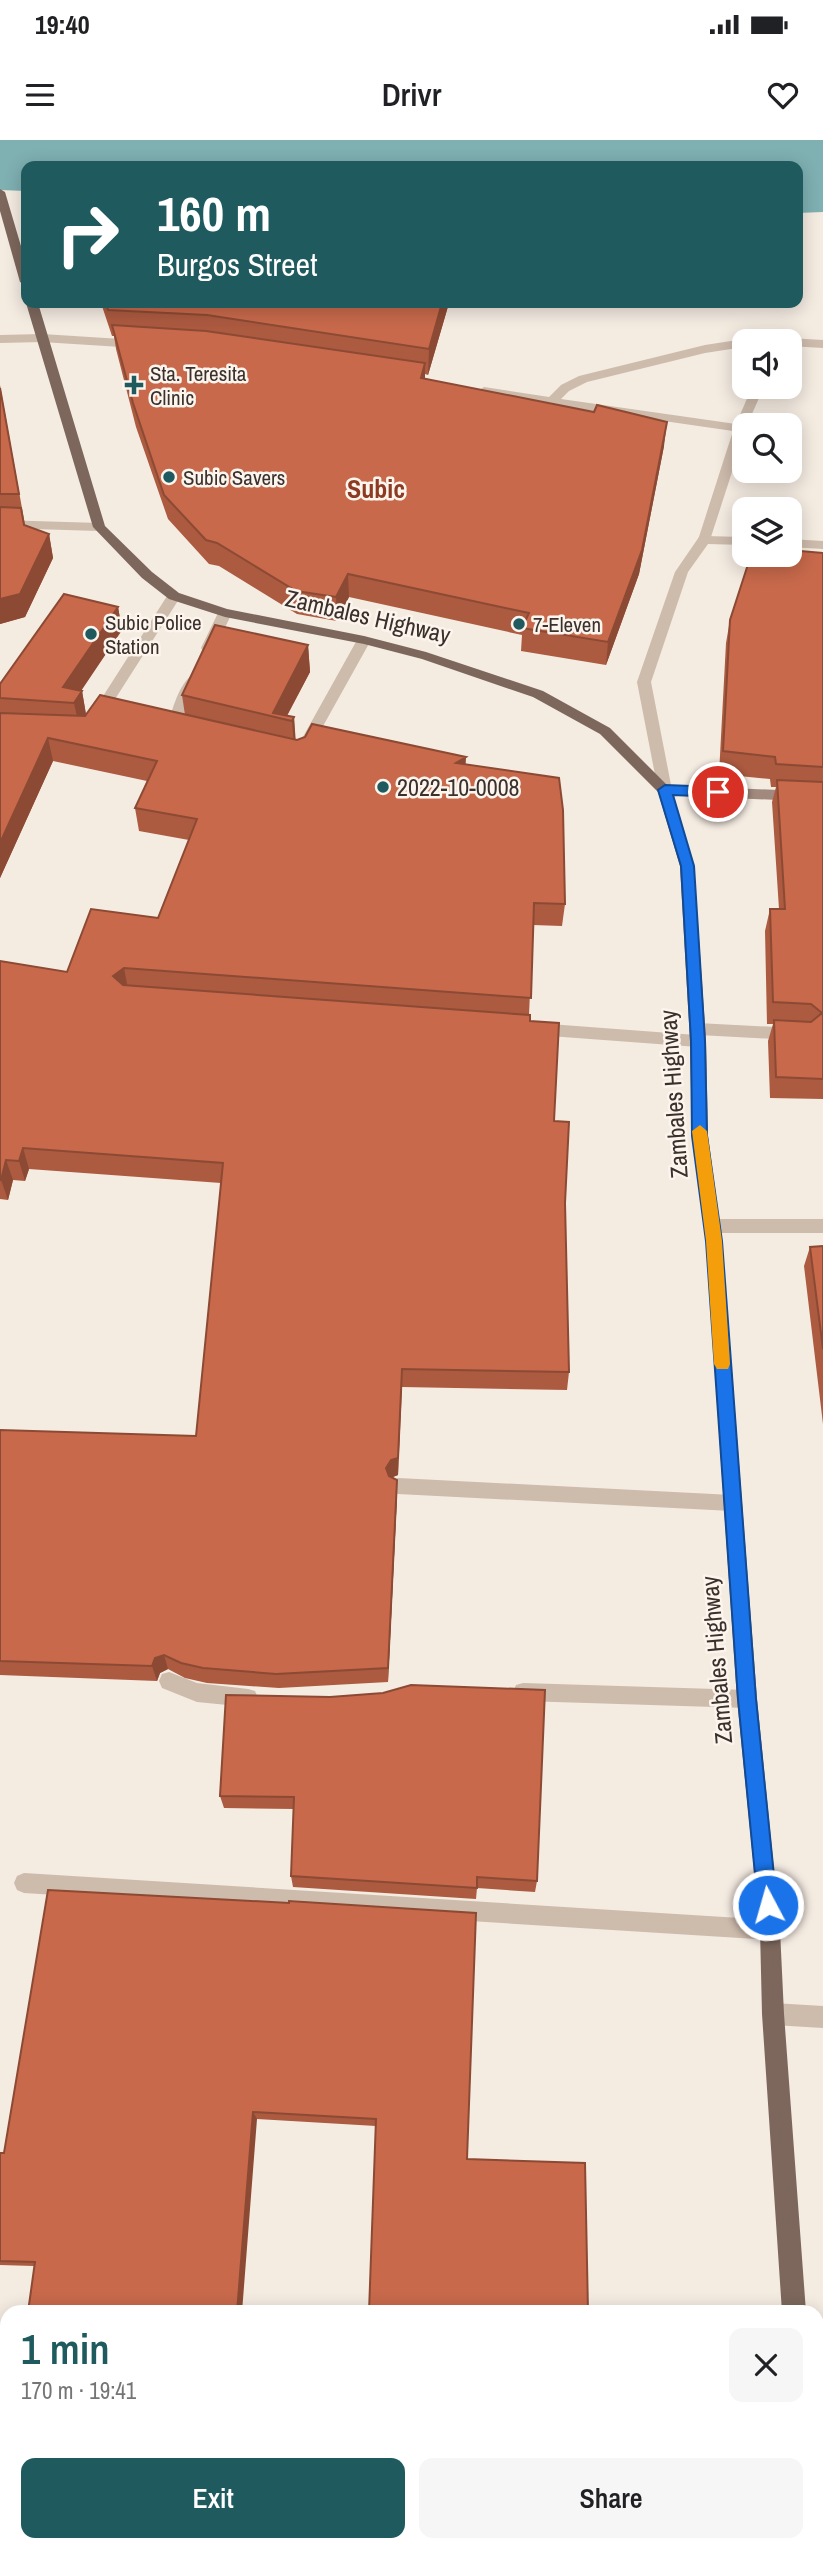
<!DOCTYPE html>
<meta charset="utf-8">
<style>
body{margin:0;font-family:"Archivo Narrow",sans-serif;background:#f6f6f6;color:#202124;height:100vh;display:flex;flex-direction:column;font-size:26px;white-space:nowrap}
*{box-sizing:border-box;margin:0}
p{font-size:23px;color:#757577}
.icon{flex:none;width:38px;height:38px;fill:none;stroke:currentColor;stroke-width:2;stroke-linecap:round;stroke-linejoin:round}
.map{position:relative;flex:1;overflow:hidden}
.side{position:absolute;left:0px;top:2165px;width:824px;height:247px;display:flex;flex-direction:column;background:#fff;border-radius:21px 21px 0 0;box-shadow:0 4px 18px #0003}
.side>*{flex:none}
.guide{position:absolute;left:21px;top:21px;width:782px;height:147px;border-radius:14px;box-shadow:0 4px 18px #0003;background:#1f5a5e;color:#fff;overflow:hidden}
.buttons{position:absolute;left:732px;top:189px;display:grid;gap:14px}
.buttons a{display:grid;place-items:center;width:70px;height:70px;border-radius:14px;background:#fff;box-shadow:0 4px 18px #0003;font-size:35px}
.pin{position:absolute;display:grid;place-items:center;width:60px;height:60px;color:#fff;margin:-30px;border:4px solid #fff;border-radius:50%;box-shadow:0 2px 7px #0007}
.me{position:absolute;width:77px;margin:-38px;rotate:354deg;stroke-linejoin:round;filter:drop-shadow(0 0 5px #0008)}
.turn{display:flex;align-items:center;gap:24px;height:147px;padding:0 21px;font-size:32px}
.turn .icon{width:91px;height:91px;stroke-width:2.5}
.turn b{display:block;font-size:49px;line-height:60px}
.round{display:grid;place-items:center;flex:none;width:74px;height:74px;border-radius:14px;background:#f6f6f6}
.headline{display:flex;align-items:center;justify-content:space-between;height:119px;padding:0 21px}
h1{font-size:42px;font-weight:600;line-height:52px;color:#1f5a5e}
.cta{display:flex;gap:14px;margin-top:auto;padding:14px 21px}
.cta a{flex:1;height:80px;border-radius:14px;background:#1f5a5e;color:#fff;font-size:28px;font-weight:600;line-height:80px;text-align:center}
.cta a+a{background:#f6f6f6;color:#202124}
.status{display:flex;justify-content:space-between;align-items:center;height:49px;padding:0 35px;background:#fff;direction:ltr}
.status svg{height:19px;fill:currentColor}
header{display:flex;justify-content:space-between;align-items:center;height:91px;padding:0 21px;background:#fff;font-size:32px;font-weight:600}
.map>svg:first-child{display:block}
.water{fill:#7fb0b2}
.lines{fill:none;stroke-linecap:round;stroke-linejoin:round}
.lane{fill:#cdbbac;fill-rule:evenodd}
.street{fill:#cdbbac;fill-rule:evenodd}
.secondary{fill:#a18a7d;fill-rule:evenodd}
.primary{fill:#7d675c;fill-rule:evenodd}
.wall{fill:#ac5a40}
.shaded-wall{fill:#8c4a34}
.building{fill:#c8694b;stroke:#8c4a34;stroke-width:2}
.route{fill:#1a73e8;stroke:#114b97;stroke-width:2}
.slow{fill:#f59e0b}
.poi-dot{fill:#1f5a5e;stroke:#fbf5ee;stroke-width:2.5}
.labels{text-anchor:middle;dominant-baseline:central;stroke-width:5;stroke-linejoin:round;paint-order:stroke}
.far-poi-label{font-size:21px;fill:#3b302b;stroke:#fbf5ee;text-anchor:start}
.street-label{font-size:24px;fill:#3b302b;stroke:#fbf5ee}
.poi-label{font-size:24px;fill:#3b302b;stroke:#fbf5ee;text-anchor:start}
.far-district-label{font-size:26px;font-weight:bold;fill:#8c3b22;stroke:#fbf5ee}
</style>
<div class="status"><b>19:40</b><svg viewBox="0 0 49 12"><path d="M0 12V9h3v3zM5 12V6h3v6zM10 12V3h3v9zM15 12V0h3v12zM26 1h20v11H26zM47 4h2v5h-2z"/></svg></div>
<header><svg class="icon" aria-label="menu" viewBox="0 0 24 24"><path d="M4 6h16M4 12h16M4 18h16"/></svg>Drivr<svg class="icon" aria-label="heart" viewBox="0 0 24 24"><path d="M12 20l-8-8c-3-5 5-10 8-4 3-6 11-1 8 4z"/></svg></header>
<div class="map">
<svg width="823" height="2410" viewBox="0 0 823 2410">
<rect width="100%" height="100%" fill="#f4ebe1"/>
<path class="water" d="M0,0H823V72L798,73V26H26V51L0,50Z"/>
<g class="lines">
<path class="lane" d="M42,194L137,200L143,204L137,208L42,202L0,203V195Z
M789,198L823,200V208L789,206V201H784Z
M744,199L749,201H744V207L705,213L587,242L569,251L561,259L736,284L752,247H764L747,285H744V295L710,400L704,404L698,400L733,291L484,255L478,251L484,247L549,257L561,245L579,236L705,205Z
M225,469L232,473L215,508L213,511H203L201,508L218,473Z
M364,496L371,500L313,604L306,609L301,607L299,604L357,500Z
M193,535L200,540L182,584L190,590L183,595L168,586C171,572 180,541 193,535Z
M536,883L696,895L689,889L697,883L794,888L802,894L794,900L699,895L706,901L698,907L536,895L528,889Z
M712,1079H823V1093H712L706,1091L704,1086L706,1081Z
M398,1338L732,1355L739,1357L741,1363L739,1369L732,1371L398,1354L392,1352L389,1346L392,1340Z
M169,1532L197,1543L248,1549L255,1551L258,1558L255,1565L248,1567L197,1562L162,1548L159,1541L162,1534Z
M523,1543L747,1550L754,1552L757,1559L754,1566L747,1568L523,1561L516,1559L513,1552L516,1545Z
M24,1733L770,1780L777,1783L780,1790L777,1797L770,1800L24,1753L17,1750L14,1743L17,1736Z"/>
<path class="street" d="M0,380L99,383L105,387L99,391L0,388Z
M704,396L744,397V405L708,404L688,432L651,542L672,650L665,655L658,650L637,542L675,432L699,397Z
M789,399L823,401V409L789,407Z
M174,452L181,456L101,581H91V575L169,453Z
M773,1863L823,1866V1888L773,1885L765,1882L762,1874L765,1866Z"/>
<path class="secondary" d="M665,645L823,652V662L665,655L658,650Z"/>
<path class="primary" d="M0,49L5,52L26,123V145L20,142L0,71Z
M26,163H38L105,386L152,432L179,453L227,469L364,496L426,512L543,551L610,588L672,650L694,726L706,901L708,996L722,1101L757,1559L780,1790L784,1874L806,2172H782L762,1874L760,1790L737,1559L706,1101L692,996L690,901L680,726L658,652L600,594L533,557L422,519L364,504L225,477L169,459L142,438L93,387Z
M817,2402L818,2410H794V2404H817Z"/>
</g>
<path class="wall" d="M101,163H449L428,235L425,234V238L664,306L639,434L606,525L521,511L522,495L349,457L337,481L297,474L219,426L209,424L168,379L136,287L116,209L114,196H112Z
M0,245L25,385L49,394L53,418L25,477L0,484Z
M823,413V959L770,958L768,901L773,884H767L765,791L770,769H779L772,662L776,647H771L770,639L719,634L726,503L730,480Z
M118,467L122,490L80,551H82L86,574L185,575L182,555L308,505L310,532L287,576L294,577L295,600L466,624L565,764L562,786L533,785L529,875L554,981L565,1063L569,1232L567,1250L402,1247L398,1335L392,1337L397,1340V1356L388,1542L279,1548L207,1543L185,1538L168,1529L160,1533L157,1541L0,1535V1290L196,1296L221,1043L29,1029L25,1041L13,1040L8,1060L0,1059V821L67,832L158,778L189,700L139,691L135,668L147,641L53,621L0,738V544Z
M823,1106V1284L804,1126L810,1107Z
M226,1555L537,1741L535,1752L477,1748L476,1759L293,1747L291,1736L294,1669L224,1668L220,1656Z
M48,1750L467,2019L588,2172L376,1986L257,1979L34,2126L0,2125V2013H4Z"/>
<path class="shaded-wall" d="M442,163H449L428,235L429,209Z
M425,223V247L421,238Z
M667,282L664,306L639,434L606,525L608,502Z
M49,394L53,418L25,477L0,484V459Z
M348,434L349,457L337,481L336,457Z
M118,467L122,490L73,563L63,547Z
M308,505L310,532L285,579L273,573Z
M82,551L86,575L79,586L74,563Z
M294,577L296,604L294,607L292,581Z
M48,598L53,621L0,738V703Z
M466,617L465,640L456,623Z
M124,828L128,849L113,836Z
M23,1008L29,1029L25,1041L19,1021Z
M6,1020L13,1040L8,1060L1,1040Z
M402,1229L398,1335L391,1338L387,1345L386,1328Z
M397,1340V1356L388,1542V1528Z
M164,1515L168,1529L160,1533L157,1541L152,1526L155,1518Z
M253,1972L257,1979L242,2172H237Z"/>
<path class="building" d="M106,163H442L429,209L207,175L108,170Z
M112,185L206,191L425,223L421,238L594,272L597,265L667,282L642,410L608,502L522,488L529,473L348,434L336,457L296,451L217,403L206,400L164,355L133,263Z
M0,248L19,354H0Z
M0,367L21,368L24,385L49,394L20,454L0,459Z
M789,410L823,413V627L776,624L775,617L723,611L730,480L751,415H789Z
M64,454L118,467L63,547L82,551L74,563L0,558V544Z
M215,485L308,505L273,573L294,577L292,581L182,555Z
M100,555L297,600L305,597L312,584L466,617L456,623L559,638L563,670L565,764L534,763L531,858L124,828L113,836L123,845L530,875V881L559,883L554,981L569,982L565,1063L569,1232L402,1229L398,1318L391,1320L386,1328L389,1336L397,1340L388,1528L276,1534L203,1528L181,1523L164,1515L155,1518L152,1526L0,1521V1290L196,1296L223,1023L23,1008L19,1021L6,1020L1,1040H0V821L67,832L91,769L158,778L197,679L135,668L157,621L48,598L0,703V573L85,576Z
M777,640L823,642V939L776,937L774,880L811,882L822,873L811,864L773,862L770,769H785Z
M823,1106V1209L810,1107Z
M411,1545L545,1550L537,1741L477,1737V1748L291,1736L294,1657L220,1656L226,1555L330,1557L383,1553Z
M48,1750L289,1763V1761L476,1773L467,2019L585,2023L588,2172H369L376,1979L253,1972L237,2172H28L35,2122L0,2121V2013H4Z
M8,2404H589V2410H7Z"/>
<path class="route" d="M665,645L718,647L724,652L718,657L673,655L694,726L705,901L707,996L722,1101L756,1559L777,1765L774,1771L768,1774L761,1771L758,1765L738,1559L706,1101L692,996L691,901L681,726L658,650Z"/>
<path class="slow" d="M700,985L707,991L722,1101L730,1224L728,1229H717L714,1224L706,1101L692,991Z"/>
<g class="poi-dot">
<path d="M130.5 234.5h7v7h7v7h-7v7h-7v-7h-7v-7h7z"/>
<circle cx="169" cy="337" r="7"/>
<circle cx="519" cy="484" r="7"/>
<circle cx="91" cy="494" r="7"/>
<circle cx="383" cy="647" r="7"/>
</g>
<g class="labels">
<g class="far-poi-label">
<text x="150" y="233">Sta. Teresita<tspan x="150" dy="24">Clinic</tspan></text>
<text x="183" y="337">Subic Savers</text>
<text x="105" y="482">Subic Police<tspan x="105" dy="24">Station</tspan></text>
<text x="533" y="484">7-Eleven</text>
</g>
<g class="street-label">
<text transform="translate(368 476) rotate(13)">Zambales Highway</text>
<text transform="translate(673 954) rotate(-94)">Zambales Highway</text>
<text transform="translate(716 1520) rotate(-95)">Zambales Highway</text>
</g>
<g class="poi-label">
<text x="397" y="647">2022-10-0008</text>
</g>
<g class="far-district-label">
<text x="376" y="348">Subic</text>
</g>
</g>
</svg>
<div class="buttons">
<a><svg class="icon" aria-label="sound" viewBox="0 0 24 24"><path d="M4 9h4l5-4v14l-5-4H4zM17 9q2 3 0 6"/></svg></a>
<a><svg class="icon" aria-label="search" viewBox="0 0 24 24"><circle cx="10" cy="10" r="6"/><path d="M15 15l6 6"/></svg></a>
<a><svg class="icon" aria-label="layers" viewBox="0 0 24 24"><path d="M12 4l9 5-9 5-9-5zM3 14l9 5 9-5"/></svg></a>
</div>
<div class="pin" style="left:718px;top:652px;background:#d93025"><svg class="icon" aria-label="arrive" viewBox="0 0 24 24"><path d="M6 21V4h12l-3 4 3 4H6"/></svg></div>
<svg class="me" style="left:768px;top:1765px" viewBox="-20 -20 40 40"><circle r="17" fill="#1a73e8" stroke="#fff" stroke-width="3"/><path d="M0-11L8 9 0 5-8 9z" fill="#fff"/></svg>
<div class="guide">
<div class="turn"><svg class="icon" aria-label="right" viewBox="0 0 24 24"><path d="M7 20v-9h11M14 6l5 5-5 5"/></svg><div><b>160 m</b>Burgos Street</div></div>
</div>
<section class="side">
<div class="headline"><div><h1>1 min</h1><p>170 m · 19:41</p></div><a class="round"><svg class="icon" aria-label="close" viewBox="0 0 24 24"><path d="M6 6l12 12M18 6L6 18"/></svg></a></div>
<div class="cta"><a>Exit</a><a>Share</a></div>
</section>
</div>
